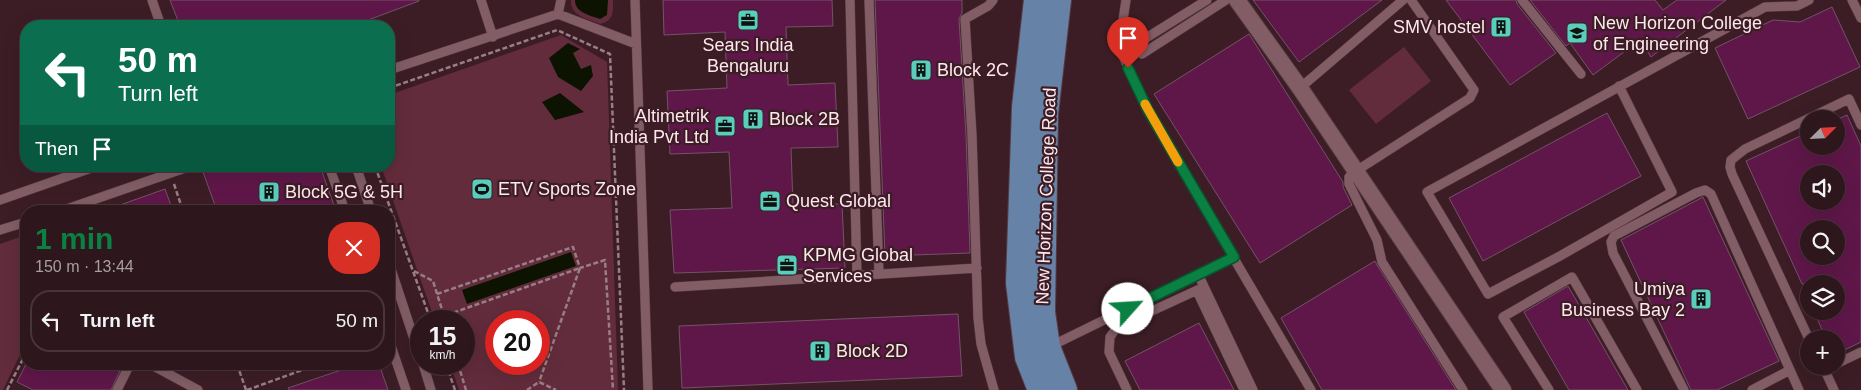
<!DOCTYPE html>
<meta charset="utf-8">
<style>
body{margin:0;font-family:Helvetica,sans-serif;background:#351f25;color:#f1f3f6;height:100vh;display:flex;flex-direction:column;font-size:19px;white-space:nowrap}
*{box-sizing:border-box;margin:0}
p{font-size:16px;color:#a79fa3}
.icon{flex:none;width:28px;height:28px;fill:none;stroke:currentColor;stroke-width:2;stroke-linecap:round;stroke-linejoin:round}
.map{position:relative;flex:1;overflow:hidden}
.sheet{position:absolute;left:20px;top:205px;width:375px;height:165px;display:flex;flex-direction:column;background:#2d161c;border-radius:20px;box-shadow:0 5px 20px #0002,0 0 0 1px #48353b}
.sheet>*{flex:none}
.banner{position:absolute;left:20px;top:20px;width:375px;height:152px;border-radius:20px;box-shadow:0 5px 20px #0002,0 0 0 1px #48353b;background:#0b6e4f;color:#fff;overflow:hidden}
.needle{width:32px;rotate:66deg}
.fabs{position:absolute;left:1800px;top:110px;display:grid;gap:10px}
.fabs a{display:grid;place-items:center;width:45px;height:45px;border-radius:50%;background:#2d161c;box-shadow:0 5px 20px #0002,0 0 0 1px #48353b;font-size:25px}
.speed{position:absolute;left:410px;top:310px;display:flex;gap:10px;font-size:25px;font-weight:700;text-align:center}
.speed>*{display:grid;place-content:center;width:65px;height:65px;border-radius:50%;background:#2d161c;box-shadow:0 5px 20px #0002,0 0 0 1px #48353b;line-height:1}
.speed small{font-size:12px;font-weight:400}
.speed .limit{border:8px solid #d22;background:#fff;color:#111}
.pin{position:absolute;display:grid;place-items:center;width:42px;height:42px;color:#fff;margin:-51px -21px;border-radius:50% 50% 50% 0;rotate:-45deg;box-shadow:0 0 5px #0007}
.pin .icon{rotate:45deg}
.me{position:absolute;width:55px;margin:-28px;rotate:64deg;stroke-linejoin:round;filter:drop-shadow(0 0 4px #0008)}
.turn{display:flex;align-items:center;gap:18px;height:105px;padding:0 15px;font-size:22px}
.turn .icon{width:65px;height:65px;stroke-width:2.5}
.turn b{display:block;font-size:35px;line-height:42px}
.then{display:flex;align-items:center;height:48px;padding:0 15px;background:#0003;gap:10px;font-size:19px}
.round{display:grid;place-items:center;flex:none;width:52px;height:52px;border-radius:20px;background:#351f25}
.overview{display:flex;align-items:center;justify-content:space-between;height:85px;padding:0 15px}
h1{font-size:30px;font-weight:700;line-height:38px;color:#0b8043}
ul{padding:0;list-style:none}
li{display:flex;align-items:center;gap:15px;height:62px;margin:0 10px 8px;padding:0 5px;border:2px solid #48353b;border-radius:20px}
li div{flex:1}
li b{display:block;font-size:19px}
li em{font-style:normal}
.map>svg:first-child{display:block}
.green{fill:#632c3c;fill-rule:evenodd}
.water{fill:#0c1300}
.building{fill:#5f1749;stroke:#735366;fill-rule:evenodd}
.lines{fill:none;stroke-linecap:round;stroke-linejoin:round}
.service-casing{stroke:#573c44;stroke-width:10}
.minor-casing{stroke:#573c44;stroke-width:18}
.primary-casing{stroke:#573c44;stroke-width:28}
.path{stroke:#997e85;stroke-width:2.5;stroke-dasharray:5 2.5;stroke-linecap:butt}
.service{stroke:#825d66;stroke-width:9}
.minor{stroke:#825d66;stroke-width:16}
.primary{stroke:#6683a7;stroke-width:26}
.route-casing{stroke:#07532c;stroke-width:12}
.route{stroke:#0b8043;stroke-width:9}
.slow{stroke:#f59e0b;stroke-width:9}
.labels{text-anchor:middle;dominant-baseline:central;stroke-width:4.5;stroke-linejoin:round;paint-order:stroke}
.poi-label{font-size:18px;fill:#fee8ed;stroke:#3c1d26;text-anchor:start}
.street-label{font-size:18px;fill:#fee8ed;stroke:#3c1d26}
</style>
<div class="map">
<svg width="1861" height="390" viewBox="0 0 1861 390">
<rect width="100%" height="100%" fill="#3c1d26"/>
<path class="green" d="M571,0H613C613,12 614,21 600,24C588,19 570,16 571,0Z
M561,35L607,62L618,390H459L450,364H464V321H435L381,166H389V95ZM496,321H539V364H496Z
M1404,47L1431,81L1376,124L1349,90Z
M26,235V342L3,390H0V244Z"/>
<path class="water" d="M575,0H608L607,15L600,19C590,15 575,13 575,0Z
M568,43L580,49L573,53L581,69L591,65L593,76L581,91L558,77L549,58Z
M560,93L584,112L555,120L542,102Z
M571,252L576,266L467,304L462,290Z"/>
<path class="building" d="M170,0H419V1L352,26H180Z
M663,0H832L833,26L786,27L788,85L835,83L838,147L791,148L793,205L842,204L845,268L674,273L670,210L732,208L729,152L670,154L667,91L727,88L725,32L664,35Z
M875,0H962V13L959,19L966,135L970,253L885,256Z
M1253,0H1382L1299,62Z
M1446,0H1516L1517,4L1556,53L1510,85Z
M1530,0H1655L1663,10L1677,0H1726L1651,57L1640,40L1593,75L1570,43L1566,46Z
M1832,7L1860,67L1748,119L1715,48L1773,20L1800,22Z
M1249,34L1343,182V187L1352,205L1260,263L1154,94Z
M1607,113L1641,176L1483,261L1449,198Z
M1847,115L1861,146V342L1836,354V339H1826L1814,311H1836V284H1802L1746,161L1809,132V146H1836V120ZM1809,174H1836V201H1809ZM1809,229H1836V256H1809Z
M219,166H320L336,211H217L203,172Z
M165,189L173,211H106V210Z
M1703,197L1779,361L1717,390H1691L1621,240Z
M1375,261L1377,265L1456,390H1322L1281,318Z
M1568,286L1628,390H1569L1524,312Z
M958,314L962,376L682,388L679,326Z
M1199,323L1234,390H1140L1125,361Z
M26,364H123L111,390H33L17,382Z
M359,364H379L388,390H289L288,388Z"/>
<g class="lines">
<g class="service-casing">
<path id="service" d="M152,0L161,26
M481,0L493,37
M635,0L648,390
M850,0L857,276
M869,0L879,274
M993,0L988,6L965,19L972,135L978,318L981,344L994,390
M1126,0L1119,47L1147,110L1311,390
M1411,0L1474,90L1470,98L1356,171L1349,177V184L1377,240L1382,262L1463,390
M1522,0L1581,74
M1852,0L1861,18
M558,14L636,44
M1122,53L1207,0
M1142,54L1226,0
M389,70L558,14L561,0
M1619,86L1672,192L1560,256L1488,294L1427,192L1765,7L1797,6L1809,0
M1300,88L1403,0
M329,166L345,211
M356,166L371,211
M0,200L97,166
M61,211L191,166
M0,230L26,222
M389,263L421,360
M1198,274L1233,257
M675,287L977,268
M1197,291L1244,390
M1809,339L1732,174L1730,167L1731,160L1745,149L1849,99L1861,125
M389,340L406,390
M1051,346L1198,274L1253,390
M150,364L198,390
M423,364L431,390
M1836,364L1861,352
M1823,366L1834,390
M117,390L130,364
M1127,390L1109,352L1110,337L1117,327L1204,287
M1549,390L1503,317L1572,277L1637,390
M1684,390L1613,253L1611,242L1614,236L1696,193L1705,190L1711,194L1799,390
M1752,390L1790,370"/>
</g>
<g class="minor-casing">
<path id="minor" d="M1237,0L1300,88L1503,390"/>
</g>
<g class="primary-casing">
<path id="primary" d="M1037,0L1025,107L1019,283L1028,357L1041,390
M1058,0L1045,114L1042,312L1047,347L1064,390"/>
</g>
<path class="path" d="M389,88L557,30L610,54L624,390
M375,166L431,321
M174,184L183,211
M414,271L433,281L444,316
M437,294L573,247L580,268L605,260L613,390
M445,321L444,316L580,268L539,382
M237,364L246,390
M344,364L345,368
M446,364L455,390
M458,364L466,390
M7,390L26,353
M247,390L319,364
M527,390L539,382L556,390"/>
<use href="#service" class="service"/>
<use href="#minor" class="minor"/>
<use href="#primary" class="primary"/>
</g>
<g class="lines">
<g class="route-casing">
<path id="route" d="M1128,309L1234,257L1148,110L1128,68"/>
</g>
<use href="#route" class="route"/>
<path class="slow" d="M1145,104L1178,162"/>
</g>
<defs>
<g id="office-square" transform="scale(1.125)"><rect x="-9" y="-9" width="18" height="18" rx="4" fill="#5acebd" stroke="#3c1d26"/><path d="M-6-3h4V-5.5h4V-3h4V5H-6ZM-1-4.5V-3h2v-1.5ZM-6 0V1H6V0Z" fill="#111"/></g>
<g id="building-square" transform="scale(1.125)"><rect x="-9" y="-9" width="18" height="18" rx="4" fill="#5acebd" stroke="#3c1d26"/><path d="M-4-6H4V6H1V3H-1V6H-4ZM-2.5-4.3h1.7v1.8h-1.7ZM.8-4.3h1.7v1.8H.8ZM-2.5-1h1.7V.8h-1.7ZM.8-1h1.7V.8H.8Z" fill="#111"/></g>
<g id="university-square" transform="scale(1.125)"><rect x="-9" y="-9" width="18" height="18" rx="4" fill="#5acebd" stroke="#3c1d26"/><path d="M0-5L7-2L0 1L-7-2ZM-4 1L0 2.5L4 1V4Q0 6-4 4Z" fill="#111"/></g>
<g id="stadium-square" transform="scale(1.125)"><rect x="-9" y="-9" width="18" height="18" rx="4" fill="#5acebd" stroke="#3c1d26"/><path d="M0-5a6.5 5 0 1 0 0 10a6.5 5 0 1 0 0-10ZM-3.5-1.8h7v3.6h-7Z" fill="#111"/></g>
</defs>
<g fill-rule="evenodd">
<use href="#office-square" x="748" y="20"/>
<use href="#building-square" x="1501" y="27"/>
<use href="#university-square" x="1577" y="33"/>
<use href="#building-square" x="921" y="70"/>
<use href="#building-square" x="753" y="119"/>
<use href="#office-square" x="725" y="126"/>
<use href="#stadium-square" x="482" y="189"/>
<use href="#building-square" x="269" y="192"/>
<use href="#office-square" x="770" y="201"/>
<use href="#office-square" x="787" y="265"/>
<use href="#building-square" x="1701" y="299"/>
<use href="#building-square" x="820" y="351"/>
</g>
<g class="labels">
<g class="poi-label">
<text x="1593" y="23">New Horizon College<tspan x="1593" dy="21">of Engineering</tspan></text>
<text x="1485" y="27" text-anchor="end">SMV hostel</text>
<text x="748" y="45" text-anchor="middle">Sears India<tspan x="748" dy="21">Bengaluru</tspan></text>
<text x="937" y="70">Block 2C</text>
<text x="709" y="116" text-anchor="end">Altimetrik<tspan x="709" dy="21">India Pvt Ltd</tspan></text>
<text x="769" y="119">Block 2B</text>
<text x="498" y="189">ETV Sports Zone</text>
<text x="285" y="192">Block 5G &amp; 5H</text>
<text x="786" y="201">Quest Global</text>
<text x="803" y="255">KPMG Global<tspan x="803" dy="21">Services</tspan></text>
<text x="1685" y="289" text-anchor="end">Umiya<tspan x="1685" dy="21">Business Bay 2</tspan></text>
<text x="836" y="351">Block 2D</text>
</g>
<g class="street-label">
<text transform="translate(1046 196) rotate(-88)">New Horizon College Road</text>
</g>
</g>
</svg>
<div class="fabs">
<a><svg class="needle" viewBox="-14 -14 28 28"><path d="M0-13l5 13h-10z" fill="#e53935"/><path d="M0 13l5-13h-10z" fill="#a79fa3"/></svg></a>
<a><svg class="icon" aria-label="sound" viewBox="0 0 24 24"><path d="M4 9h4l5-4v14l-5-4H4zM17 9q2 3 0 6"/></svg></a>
<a><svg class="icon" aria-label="search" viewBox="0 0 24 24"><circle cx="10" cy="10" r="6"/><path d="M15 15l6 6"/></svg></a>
<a><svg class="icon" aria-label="layers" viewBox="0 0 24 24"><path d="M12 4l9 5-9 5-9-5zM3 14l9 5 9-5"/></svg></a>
<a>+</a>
</div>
<div class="speed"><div>15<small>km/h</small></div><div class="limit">20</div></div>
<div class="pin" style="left:1128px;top:68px;background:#d93025"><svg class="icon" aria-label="arrive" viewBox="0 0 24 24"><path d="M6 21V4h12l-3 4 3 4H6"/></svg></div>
<svg class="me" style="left:1128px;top:309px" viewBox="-20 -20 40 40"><circle r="19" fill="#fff"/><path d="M0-13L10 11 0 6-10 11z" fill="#0b8043"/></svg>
<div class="banner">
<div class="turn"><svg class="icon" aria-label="left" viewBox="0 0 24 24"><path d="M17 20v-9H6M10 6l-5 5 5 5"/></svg><div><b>50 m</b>Turn left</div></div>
<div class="then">Then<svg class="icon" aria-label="arrive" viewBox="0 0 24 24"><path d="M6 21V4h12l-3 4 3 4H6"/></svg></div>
</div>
<section class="sheet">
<div class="overview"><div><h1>1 min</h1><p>150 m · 13:44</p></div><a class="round" style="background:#d93025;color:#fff"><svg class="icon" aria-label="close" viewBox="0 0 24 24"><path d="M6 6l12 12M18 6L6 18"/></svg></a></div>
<ul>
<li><svg class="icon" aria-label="left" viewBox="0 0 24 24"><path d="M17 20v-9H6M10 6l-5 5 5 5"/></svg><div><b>Turn left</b></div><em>50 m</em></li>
</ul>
</section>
</div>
